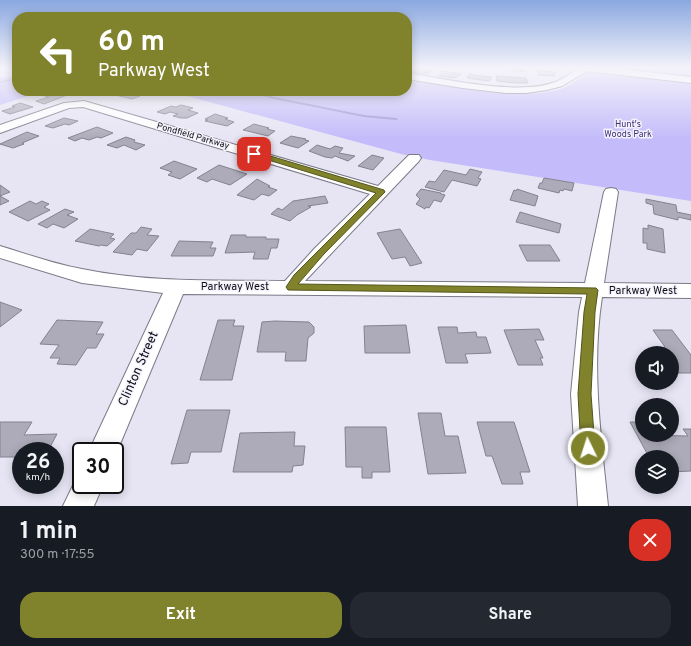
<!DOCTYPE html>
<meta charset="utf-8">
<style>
body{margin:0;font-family:Overpass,sans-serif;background:#242831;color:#f1f3f6;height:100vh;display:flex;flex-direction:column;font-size:15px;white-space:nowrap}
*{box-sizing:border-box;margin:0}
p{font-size:13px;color:#9ea1a6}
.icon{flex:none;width:22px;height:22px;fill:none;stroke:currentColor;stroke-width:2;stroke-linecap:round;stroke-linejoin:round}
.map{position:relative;height:506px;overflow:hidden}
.drawer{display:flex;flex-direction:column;background:#171b24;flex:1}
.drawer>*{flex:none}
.hud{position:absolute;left:12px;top:12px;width:400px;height:84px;border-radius:16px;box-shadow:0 2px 10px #0003;background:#81832c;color:#fff;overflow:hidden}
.fabs{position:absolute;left:635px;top:346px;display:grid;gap:8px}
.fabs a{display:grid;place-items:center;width:44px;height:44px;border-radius:50%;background:#171b24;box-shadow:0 2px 10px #0003;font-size:20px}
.speed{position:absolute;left:12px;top:442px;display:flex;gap:8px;font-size:20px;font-weight:700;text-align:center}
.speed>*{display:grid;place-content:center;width:52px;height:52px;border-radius:50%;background:#171b24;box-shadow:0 2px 10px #0003;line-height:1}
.speed small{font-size:10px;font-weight:400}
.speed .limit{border:2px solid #111;border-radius:6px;background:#fff;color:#111}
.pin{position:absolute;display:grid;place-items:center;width:34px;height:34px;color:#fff;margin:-17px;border-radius:8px;box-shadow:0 2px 6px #0006}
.me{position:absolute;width:44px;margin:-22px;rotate:356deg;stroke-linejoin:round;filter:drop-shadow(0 0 3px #0008)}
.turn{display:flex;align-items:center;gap:14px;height:84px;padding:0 20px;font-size:18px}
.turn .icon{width:52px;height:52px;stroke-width:2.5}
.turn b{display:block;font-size:28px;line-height:34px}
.round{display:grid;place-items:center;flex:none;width:42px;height:42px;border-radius:16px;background:#242831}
.head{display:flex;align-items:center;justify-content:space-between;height:68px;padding:0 20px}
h1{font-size:24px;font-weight:700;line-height:30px}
.action{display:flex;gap:8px;margin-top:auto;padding:8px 20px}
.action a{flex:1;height:46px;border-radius:16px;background:#81832c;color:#fff;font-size:16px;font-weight:700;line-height:46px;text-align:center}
.action a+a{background:#242831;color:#f1f3f6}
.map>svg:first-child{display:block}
.green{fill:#c3bbfa}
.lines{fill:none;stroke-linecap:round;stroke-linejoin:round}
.stream{fill:#9e96d3;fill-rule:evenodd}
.building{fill:#adabb9;stroke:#848290}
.minor-casing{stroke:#7b7a87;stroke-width:2}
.minor{fill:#fff;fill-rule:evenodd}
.route{fill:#81832c;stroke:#54551d}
.labels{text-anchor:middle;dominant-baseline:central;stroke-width:3;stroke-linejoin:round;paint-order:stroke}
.far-park-label{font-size:9px;fill:#402f77;stroke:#f4f3fd}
.far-street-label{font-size:9px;fill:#0e0d12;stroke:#f4f3fd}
.street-label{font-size:11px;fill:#0e0d12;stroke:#f4f3fd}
.near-street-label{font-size:13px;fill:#0e0d12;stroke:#f4f3fd}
</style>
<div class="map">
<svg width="691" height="506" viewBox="0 0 691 506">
<rect width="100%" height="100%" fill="#e7e5f4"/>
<path class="green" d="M591,68H691V201L430,160L401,154L169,91H407V80C449,85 522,102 561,89C573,85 582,76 591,68Z
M17,75V91H43L0,105V78Z"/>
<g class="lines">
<path class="stream" d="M17,78V80L0,83V81Z
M244,91H250L274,97L364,115L396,118L398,119L396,120L364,117L274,99Z"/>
</g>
<path class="building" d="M412,68L420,69L431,71L428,74L409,72Z
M509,68H526L525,72L508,70Z
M538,70L555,72L554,76L538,75Z
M443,71L449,72L462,74L454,78L439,76Z
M470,73L474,75L492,77L489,81L467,78Z
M496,76L526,78L528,83H516L497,81Z
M52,91L67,95L44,104L36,101L49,97L41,95L45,94L42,93Z
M112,91H129L126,92L140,96L132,99L107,93Z
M20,103L33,107L10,114L2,111L15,107L12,106Z
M181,105L193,108L188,110L198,113L187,118H181L173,116L178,114L170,112L165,114L157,112L171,106L176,107Z
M215,114L228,118L225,119L234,122L227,126L205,121L208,120L205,119Z
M64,118L78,121L69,125L65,124L53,128L45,126Z
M254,124L269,128L267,129L275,131L268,136L243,130Z
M97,127L113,133L101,138L97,137L89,140L82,138L75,141L68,138Z
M27,132L39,136L22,143L24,144L13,148L0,144Z
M291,136L306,139L305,140L309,141L298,148L280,143Z
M126,137L135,140L134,142L145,145L136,150L124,145L117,148L107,145Z
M317,145L330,149L335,146L343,148L339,153L355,156L348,161L335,156L332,158L325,157L309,151Z
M372,155L384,158L373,170L358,166Z
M174,161L197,169L180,179L168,175L172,172L160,168Z
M219,165L247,174L230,185L212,179L207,182L197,178Z
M470,169L482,172L478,178L481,179L477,186L452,180L444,192L425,187L429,181L435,182L444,170L466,175Z
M544,178L574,183L572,191L564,189L563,191L560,190L559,193L538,188L540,183H542Z
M257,179L270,186L268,187L277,190L269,196L262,194L254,200L237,195Z
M0,185L10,192L0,196L9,201L0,205Z
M421,189L441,193V194L445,195L441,202L434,200L429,208L426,207L425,209L416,204L420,199L416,195Z
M517,189L538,196L535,206L510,200L514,190L516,191Z
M325,196L328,203L308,206L311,207L297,215L290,221L271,214L278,208L282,210L293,201Z
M646,199L676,205L677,212L691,215V220L678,217V220L654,214L653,205L646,203Z
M30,201L36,204L42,201L49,204L44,207L50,210L28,221L9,212Z
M65,209L74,212L67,215L78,219L64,228L53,224L47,228L38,224Z
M520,212L561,224L559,233L516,222Z
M648,225L663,229L665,253L647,249V243H643V228L648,229Z
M141,227L152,229L147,235L159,236L147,251L137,249L132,255L113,252L131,233H136Z
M90,229L114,234L110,238L115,239L107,246L101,245L99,246L75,241Z
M400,229L422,263L410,266L405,257L392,259L377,233Z
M231,235H246V237H266V239H279L277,248H271L268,259H253L255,252L225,253Z
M179,241L213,242L210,248H216L213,256H171Z
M519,245H550L560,261H527Z
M0,302L22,310L0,327Z
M57,320L103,322L96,334H104L96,348H87L76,365L57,364L60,358H50L59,345L40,344Z
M218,320H235L233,326H244L232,380H200Z
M275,321L309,322L314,327V333L308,338L306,361H285L286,352H257L262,322Z
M406,325L410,353H365L364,326Z
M438,327H457L458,333L476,332L477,337H486L491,353L465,354L468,363H446Z
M539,329L544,340H535L543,358H540L543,365H518L504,330Z
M653,330H672L691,355V373H672V353H661V348L665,347Z
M187,410H230L221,452H191L188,463L171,464Z
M418,413H441L445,436H458L466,473L428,474Z
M0,422H32L24,435L57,434L48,451H21V457H0Z
M477,422H514L530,472H520L523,484H502L492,456H486Z
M630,422H642V435L688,436L683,429H691V471L672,472V457H649Z
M345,427H386L390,472H372V478H362V467H346Z
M295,432L294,446H305L303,465L293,466L292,472H233L240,433Z"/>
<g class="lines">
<g class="minor-casing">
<path id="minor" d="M579,68H611L691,77V83L587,71L562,86L547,90L526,93H506L463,88L407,79V73C445,79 520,96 555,82C564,79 571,73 579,68Z
M84,101L378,186L409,155H419L421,158L419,161L305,281L585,283L604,192L606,189L611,188L616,189L618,192L604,283L691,284V298L602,297C591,367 601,437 608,506H578L571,394L579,312L582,297L183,294L115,456V451H89L163,293L82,283L0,258V246C27,254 54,264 82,269C149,283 217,280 285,281L315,248L370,194L83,107L69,108L0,133V125L64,103Z
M81,473V485H103L94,506H63L78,475Z"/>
</g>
<use href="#minor" class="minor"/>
</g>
<linearGradient id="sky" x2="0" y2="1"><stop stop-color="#8aa8e0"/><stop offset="0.49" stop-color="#f4f3fa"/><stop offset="1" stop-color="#f4f3fa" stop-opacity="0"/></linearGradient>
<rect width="691" height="139" fill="url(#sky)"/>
<path class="route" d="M252,152H257L384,190L385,192L324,254L298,284L596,288L598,290L595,312L591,394L595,448L593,453L588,455L583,453L581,448L578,394L584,312L587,294L288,290L286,287L294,275L376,193L252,155Z"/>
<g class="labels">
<g class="far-park-label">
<text x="628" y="124">Hunt's<tspan x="628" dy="10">Woods Park</tspan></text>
</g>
<g class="far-street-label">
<text transform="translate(193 136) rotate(16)">Pondfield Parkway</text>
</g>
<g class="street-label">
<text x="235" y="287">Parkway West</text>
<text x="643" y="291">Parkway West</text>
</g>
<g class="near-street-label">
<text transform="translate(139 369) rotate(-66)">Clinton Street</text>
</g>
</g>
</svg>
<div class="fabs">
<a><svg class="icon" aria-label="sound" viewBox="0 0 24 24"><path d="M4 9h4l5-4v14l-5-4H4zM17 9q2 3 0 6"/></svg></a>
<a><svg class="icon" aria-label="search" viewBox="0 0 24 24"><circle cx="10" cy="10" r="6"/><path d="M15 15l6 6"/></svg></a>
<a><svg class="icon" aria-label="layers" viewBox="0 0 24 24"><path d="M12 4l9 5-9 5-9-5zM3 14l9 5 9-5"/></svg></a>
</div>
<div class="speed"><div>26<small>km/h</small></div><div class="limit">30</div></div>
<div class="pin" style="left:254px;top:154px;background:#d93025"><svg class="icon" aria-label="arrive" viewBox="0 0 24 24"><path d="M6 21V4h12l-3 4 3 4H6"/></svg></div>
<svg class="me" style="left:588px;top:448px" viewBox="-20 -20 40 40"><circle r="17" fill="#81832c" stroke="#fff" stroke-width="3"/><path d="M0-11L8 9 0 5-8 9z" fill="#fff"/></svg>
<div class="hud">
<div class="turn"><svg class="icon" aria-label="left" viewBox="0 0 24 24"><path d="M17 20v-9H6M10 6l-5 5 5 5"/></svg><div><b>60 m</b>Parkway West</div></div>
</div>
</div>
<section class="drawer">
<div class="head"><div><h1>1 min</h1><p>300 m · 17:55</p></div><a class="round" style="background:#d93025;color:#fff"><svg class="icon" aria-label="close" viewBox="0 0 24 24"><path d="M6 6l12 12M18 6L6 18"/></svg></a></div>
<div class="action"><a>Exit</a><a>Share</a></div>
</section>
